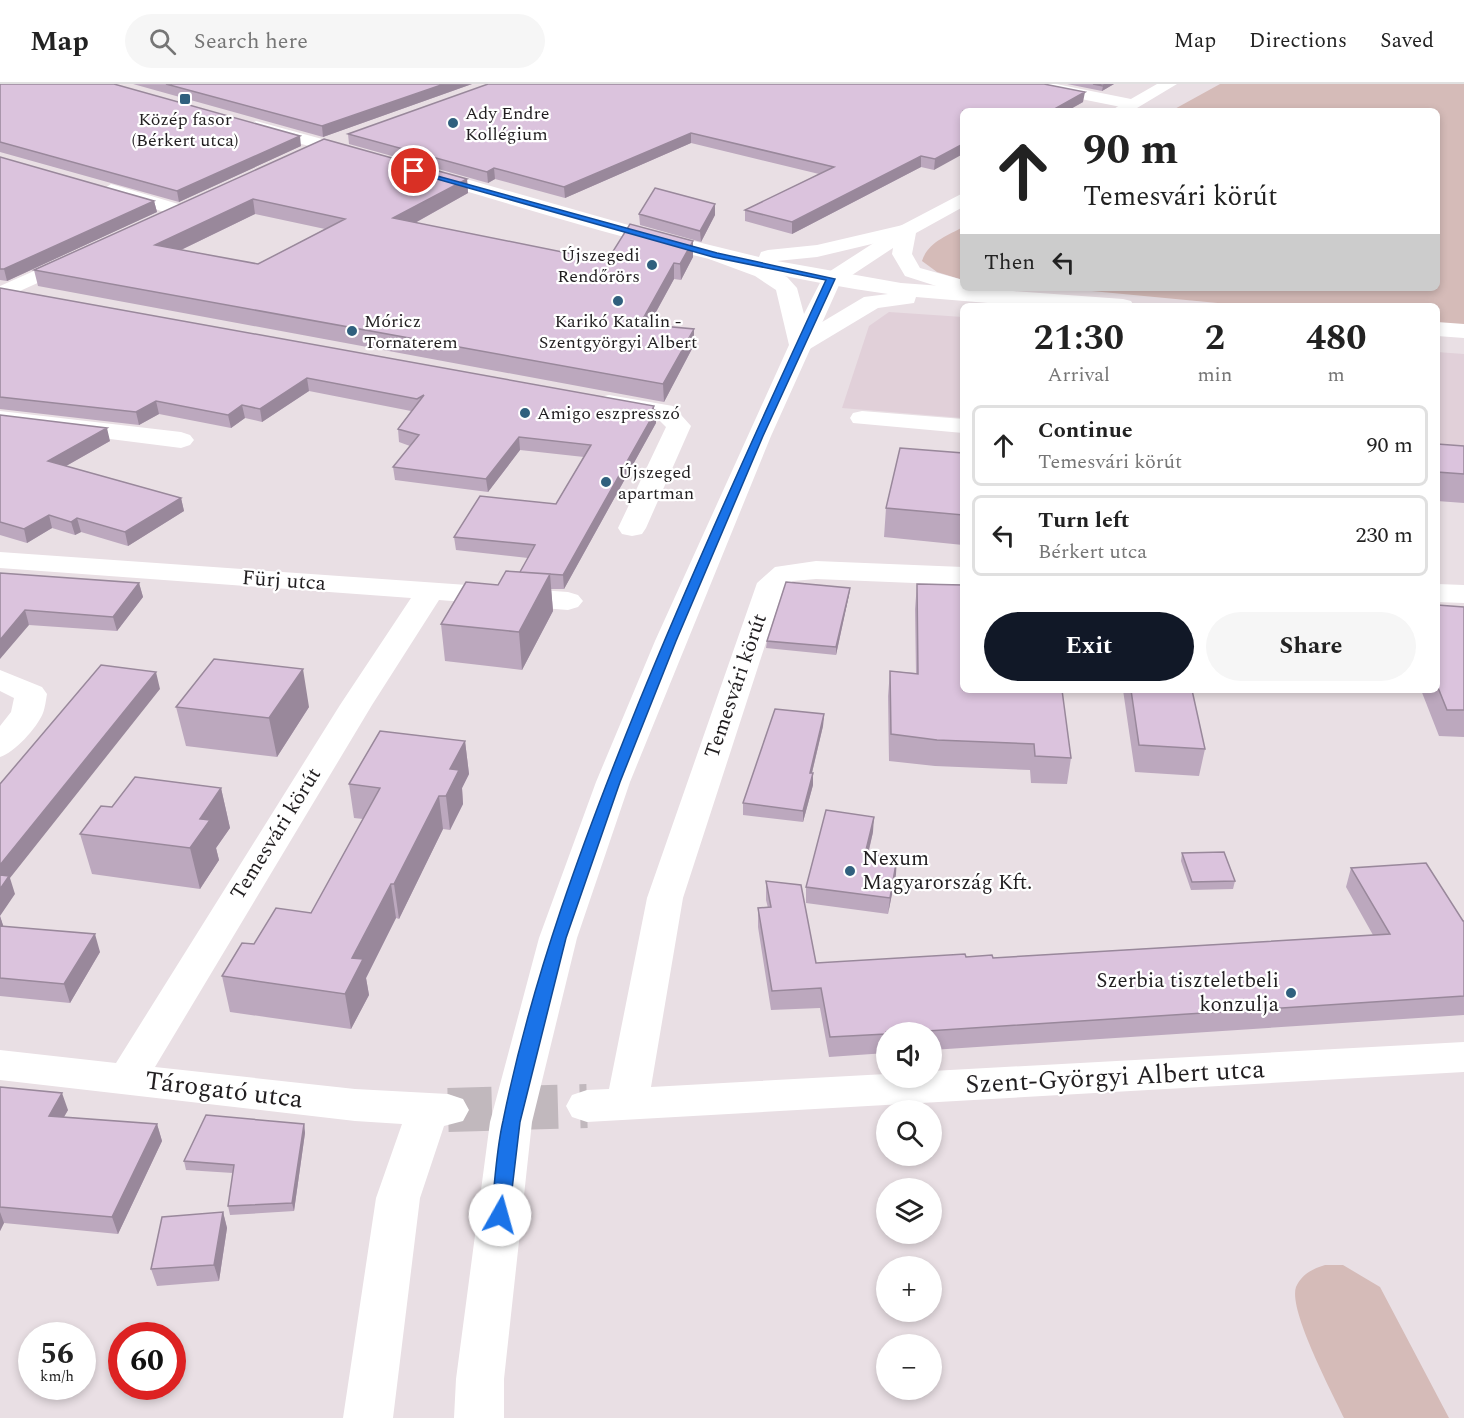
<!DOCTYPE html>
<meta charset="utf-8">
<style>
body{margin:0;font-family:Spectral,serif;background:#f6f6f6;color:#222;height:100vh;display:flex;flex-direction:column;font-size:22px;white-space:nowrap}
*{box-sizing:border-box;margin:0}
p{font-size:20px;color:#767676}
.icon{flex:none;width:33px;height:33px;fill:none;stroke:currentColor;stroke-width:2;stroke-linecap:round;stroke-linejoin:round}
.map{position:relative;flex:1;overflow:hidden}
.sheet{position:absolute;left:960px;top:219px;width:480px;height:390px;display:flex;flex-direction:column;background:#fff;border-radius:9px;box-shadow:0 3px 9px #0003}
.sheet>*{flex:none}
.hud{position:absolute;left:960px;top:24px;width:480px;height:183px;border-radius:9px;box-shadow:0 3px 9px #0003;background:#fff;color:#222;overflow:hidden}
.tools{position:absolute;left:876px;top:938px;display:grid;gap:12px}
.tools a{display:grid;place-items:center;width:66px;height:66px;border-radius:50%;background:#fff;box-shadow:0 3px 9px #0003;font-size:30px}
.speed{position:absolute;left:18px;top:1238px;display:flex;gap:12px;font-size:30px;font-weight:700;text-align:center}
.speed>*{display:grid;place-content:center;width:78px;height:78px;border-radius:50%;background:#fff;box-shadow:0 3px 9px #0003;line-height:1}
.speed small{font-size:15px;font-weight:400}
.speed .limit{border:9px solid #d22;background:#fff;color:#111}
.pin{position:absolute;display:grid;place-items:center;width:51px;height:51px;color:#fff;margin:-26px;border:3px solid #fff;border-radius:50%;box-shadow:0 2px 6px #0007}
.me{position:absolute;width:66px;margin:-33px;rotate:7deg;stroke-linejoin:round;filter:drop-shadow(0 0 4px #0008)}
.turn{display:flex;align-items:center;gap:21px;height:126px;padding:0 24px;font-size:27px}
.turn .icon{width:78px;height:78px;stroke-width:2.5}
.turn b{display:block;font-size:42px;line-height:51px}
.then{display:flex;align-items:center;height:57px;padding:0 24px;background:#0003;gap:12px;font-size:22px}
.eta{display:flex;justify-content:space-evenly;align-items:center;height:102px;text-align:center}
.eta b{font-size:36px;font-weight:700;line-height:42px}
.action{display:flex;gap:12px;margin-top:auto;padding:12px 24px}
.action a{flex:1;height:69px;border-radius:36px;background:#111827;color:#fff;font-size:24px;font-weight:700;line-height:69px;text-align:center}
.action a+a{background:#f6f6f6;color:#222}
ul{padding:0;list-style:none}
li{display:flex;align-items:center;gap:18px;height:81px;margin:0 12px 9px;padding:0 12px;border:3px solid #e0e0e0;border-radius:9px}
li div{flex:1}
li b{display:block;font-size:22px}
li em{font-style:normal}
header{display:flex;align-items:center;gap:36px;box-sizing:border-box;height:84px;padding:0 30px;background:#fff;border-bottom:2px solid #e0e0e0}
header strong{font-size:28px}
nav{display:flex;gap:33px;margin-inline-start:auto;font-size:21px}
.search{width:420px;height:54px;background:#f6f6f6;display:flex;align-items:center;gap:15px;box-sizing:border-box;padding:0 21px;border-radius:33px;color:#767676;font-size:22px}
.map>svg:first-child{display:block}
.built{fill:#e1d0d9}
.green{fill:#d5bbb8}
.lines{fill:none;stroke-linecap:round;stroke-linejoin:round}
.minor-tunnel{stroke:#c1b8bd;stroke-width:44;stroke-dasharray:44 22;stroke-linecap:butt}
.minor{fill:#fff;fill-rule:evenodd}
.major{fill:#fff;fill-rule:evenodd}
.wall{fill:#bca8be;fill-rule:evenodd}
.shaded-wall{fill:#99889b}
.building{fill:#dbc3dd;stroke:#99889b;stroke-width:1.5;fill-rule:evenodd}
.route{fill:#1a73e8;stroke:#114b97;stroke-width:1.5}
.poi-dot{fill:#30607e;stroke:#fff;stroke-width:2}
.labels{text-anchor:middle;dominant-baseline:central;stroke-width:4.5;stroke-linejoin:round;paint-order:stroke}
.far-poi-label{font-size:18px;fill:#211e20;stroke:#fff;text-anchor:start}
.street-label{font-size:21px;fill:#211e20;stroke:#fff}
.poi-label{font-size:21px;fill:#211e20;stroke:#fff;text-anchor:start}
.near-street-label{font-size:26px;fill:#211e20;stroke:#fff}
</style>
<header>
<strong>Map</strong>
<div class="search"><svg class="icon" aria-label="search" viewBox="0 0 24 24"><circle cx="10" cy="10" r="6"/><path d="M15 15l6 6"/></svg>Search here</div>
<nav><a>Map</a><a>Directions</a><a>Saved</a></nav>
</header>
<div class="map">
<svg width="1464" height="1334" viewBox="0 0 1464 1334">
<rect width="100%" height="100%" fill="#e9dfe4"/>
<path class="built" d="M889,228L963,233V334L842,324L869,242Z
M1437,268L1464,270V374L1437,372Z"/>
<path class="green" d="M1220,0H1464V242L1437,240V222H1249L1060,204H1437V27H1171Z
M963,143V196L937,188L922,177C928,158 947,152 963,143Z
M1325,1181H1343L1380,1203L1449,1334H1344C1333,1310 1288,1226 1296,1203C1302,1190 1312,1185 1325,1181Z"/>
<g class="lines">
<path class="minor-tunnel" d="M448,1026L587,1022"/>
<path class="minor" d="M1023,0H1056L1131,15L1139,20L1131,25L1031,5Z
M256,37L366,67L369,71L360,76L250,46L247,42Z
M424,83L632,142L759,173L761,168L768,166L817,161L907,140L914,142L917,146L914,150L817,173L777,177L901,199L1123,215L1131,217L1134,222H1023L916,213L914,219L878,224L808,266H792L789,261L792,256L864,213L888,210C728,188 572,138 417,93L415,89Z
M111,100L185,122L188,126L178,132L104,110L102,106Z
M77,168L84,170L87,174L84,178L0,216V202Z
M1437,238L1464,240V254L1437,252Z
M609,311L673,322L691,342L646,444L642,450L632,452L622,450L618,444L666,343L656,333L600,323L597,318L600,313Z
M0,327L181,348L190,351L194,356L190,361L181,364L0,341Z
M862,327L963,335V349L853,339L850,334L853,329Z
M0,468L568,508L578,511L583,517L578,523L568,526L439,516L372,621L155,983L355,1005L448,1010L463,1015L469,1026L463,1037L444,1042L420,1114L393,1334H343L376,1114L402,1040L355,1037L0,996V966L116,979L340,621L411,514L0,484Z
M816,477L963,483V501L816,495L793,497L784,503L683,814L651,1003L886,990V993H932V987L1464,958V988L587,1038L572,1033L566,1022L572,1011L587,1006L609,1005L647,814L757,499L775,483Z
M1437,500L1464,501V519L1437,518Z
M0,586L42,603L47,610C46,616 45,624 43,629C37,644 14,669 0,673V642L11,628L14,614L0,607Z"/>
<path class="major" d="M1157,0H1177L1132,27H1110Z
M963,109V123L916,149L912,170L920,184L963,196V204H997L1022,209L1025,214L1022,219L1014,221L958,209L905,192L892,170L893,164L840,199L771,352L630,698L577,854L532,1038L504,1295V1334H454L456,1295L490,1038L539,854L596,698L655,557L789,261L776,206L755,192L709,175L706,171L709,167L716,165L761,180L787,193L797,204L804,230L824,191L900,142Z"/>
</g>
<path class="wall" d="M0,0L301,62L179,118L0,68Z
M133,0H472L323,53Z
M1067,0H1114L1102,7Z
M1083,18L1067,27H963L934,86L921,83L792,150L745,137V126L819,90L691,59L565,114L495,95L488,99L349,60L348,50Z
M324,55L467,95L468,109L415,139L607,177L693,157V173L681,196L674,195L649,241L694,261L664,318L38,202L34,186ZM255,130L325,145L258,180L181,166Z
M0,73L154,117L157,128L7,197L0,196Z
M639,130L715,131L701,158L640,141Z
M0,204L656,326V339L564,505H551L553,527L522,586L445,577L441,540L498,501L520,488L528,474L456,466L454,453L556,420L584,373L520,366L488,408L395,396L393,383L410,362L399,358L398,345L411,327L309,307L262,338L245,334L231,344L159,330L139,341L0,325Z
M0,331L110,357L66,382L181,414L184,427L128,462L81,448L75,451L52,444L27,459L0,451Z
M1437,360L1464,362V419L1437,417Z
M963,369V461L884,453L886,424Z
M0,489L139,499L143,513L117,547L29,541Z
M917,500L1071,674L1067,700L1031,699L1030,686L935,682L889,677L888,612L890,587L916,589L915,525Z
M850,504L849,511L836,571L766,564L767,557Z
M1437,521L1464,523V653L1439,652L1421,606H1437Z
M1123,606H1192L1205,665L1199,692L1135,688Z
M176,623H309L277,673L186,662Z
M824,630L823,642L812,689H813V701L803,738L743,731V719Z
M465,657L469,690L462,704L463,720L450,746L443,745L399,835L396,834L366,894L369,911L351,945L230,928L222,892L254,860L311,829L363,735L354,734L349,700Z
M221,704L230,744L216,764L219,776L200,805L92,790L80,750Z
M873,748L868,771L896,790L888,830L806,819V803Z
M1182,769L1235,797L1233,805L1191,806L1181,777Z
M1351,784L1464,837V931L932,966V948H886V969L829,973L820,924L771,926L758,843V824H768L766,816V797L816,879L966,873L993,874L1373,851L1346,803Z
M0,832L3,842L100,868L70,919L0,912Z
M0,1003L68,1026L64,1033L157,1040L162,1057L118,1150L4,1139L0,1147Z
M304,1040L305,1049L294,1127L230,1131L228,1122L233,1089L186,1086L184,1077Z
M223,1128L227,1144L219,1197L157,1202L151,1185Z"/>
<path class="shaded-wall" d="M444,0H472L323,53L322,42Z
M1106,0H1114L1102,7L1103,2Z
M1085,8L1083,18L1067,27H1051Z
M691,49V59L565,114L564,103Z
M300,52L301,62L179,118L177,107Z
M963,60V70L934,86L935,75Z
M921,72V83L792,150V138Z
M494,84L495,95L488,99L487,88Z
M467,95L468,109L395,150L393,134Z
M253,115L255,130L158,177L155,161Z
M154,117L157,128L7,197L4,185Z
M715,120V131L701,158L700,147Z
M693,157V173L681,196L680,180Z
M674,179V195L640,257V240Z
M694,245V261L664,318L663,300Z
M307,294L309,307L262,338L260,325Z
M156,317L159,330L139,341L136,328Z
M242,321L245,334L231,344L228,331Z
M654,322V329L656,326V339L564,505L563,491Z
M107,344L110,357L52,390L48,377Z
M519,353L520,366L488,408L486,395Z
M181,414L184,427L128,462L125,448Z
M49,431L52,444L27,459L24,445Z
M77,434L81,448L75,451L71,438Z
M550,490L553,527L522,586L519,548Z
M139,499L143,513L117,547L113,533Z
M850,504L849,511L836,571V563Z
M25,526L29,541L0,575V556Z
M303,585L309,623L277,673L269,634Z
M156,588L160,605L10,794L15,810L0,832V781Z
M824,630L823,642L809,701L810,689Z
M465,657L469,690L462,704L463,720L450,746L446,712L450,685Z
M813,689V701L803,738V727Z
M221,704L230,744L216,764L219,776L200,805L190,764L200,735Z
M439,712L443,745L399,835L394,800Z
M874,733L873,748L864,786L865,770Z
M897,774L896,790L888,830L890,814Z
M391,800L396,834L366,894L369,911L351,945L345,910L352,874Z
M0,832L6,850L0,858Z
M95,850L100,868L70,919L64,900Z
M62,1009L68,1026L55,1048L49,1032Z
M157,1040L162,1057L118,1150L112,1133Z
M304,1040L305,1049L294,1127L292,1119Z
M0,1128L4,1139L0,1147Z
M223,1128L227,1144L219,1197L214,1181Z"/>
<path class="building" d="M0,0H114L300,52L177,107L0,58Z
M166,0H444L322,42Z
M488,0H1044L1085,8L1051,27H963V60L935,75L921,72L792,138L745,126L834,83L691,49L564,103L494,84L487,88L348,50Z
M1093,0H1106L1103,2Z
M324,55L467,95L393,134L607,177L630,140L693,157L680,180L674,179L640,240L694,245L663,300L34,186ZM253,115L345,135L258,180L155,161Z
M0,73L154,117L4,185H0Z
M655,104L715,120L700,147L639,130Z
M0,204L654,322L652,326H656L563,491L520,488L535,461L454,453L480,412L556,420L591,361L519,353L486,395L393,383L419,351L398,345L424,311L417,315L307,294L260,325L242,321L228,331L156,317L136,328L0,313Z
M0,331L107,344L48,377L181,414L125,448L77,434L71,438L49,431L24,445L0,438Z
M1437,360L1464,362V390L1437,388Z
M900,364L963,369V431L886,424Z
M506,487L550,490L519,548L441,540L466,498L498,501Z
M0,489L139,499L113,533L25,526L0,556Z
M786,498L850,504L836,563L767,557Z
M917,500L963,501V606H1062L1071,674L1035,672L1034,660L937,656L891,650L890,587L918,590Z
M1437,521L1464,523V626H1447L1437,601Z
M214,575L303,585L269,634L176,623Z
M101,581L156,588L0,781V700Z
M1131,606H1192L1205,665L1139,661Z
M775,625L824,630L810,689H813L803,727L743,719Z
M380,647L465,657L450,685L459,686L446,712H439L394,800H391L352,874L363,875L345,910L222,892L242,859L254,860L276,824L311,829L380,704L349,700Z
M135,693L221,704L200,735L210,736L190,764L80,750L101,722L112,723Z
M826,726L874,733L865,770L897,774L890,814L806,803Z
M1224,768L1235,797L1192,798L1182,769Z
M1426,779L1463,837H1464V912L912,948H886V950L830,953L821,904L772,907L758,824L771,823L766,797L801,801L816,879L965,870L966,873L992,871L993,874L1390,850L1351,784Z
M0,791L9,792L0,805Z
M0,842L95,850L64,900L0,894Z
M0,1003L62,1009L49,1032L157,1040L112,1133L0,1123Z
M206,1031L304,1040L292,1119L228,1122L234,1081L184,1077Z
M223,1128L214,1181L151,1185L162,1133Z"/>
<path class="route" d="M412,85L717,169L835,195L763,352L676,557L620,698L566,854L520,1038L509,1131L506,1136L500,1139L493,1136L491,1131C495,1100 496,1067 503,1037C532,893 584,754 639,618C697,476 761,336 826,196L713,173L412,88Z"/>
<g class="poi-dot">
<rect x="179" y="9" width="12" height="12" rx="3"/>
<circle cx="453" cy="39" r="6"/>
<circle cx="652" cy="181" r="6"/>
<circle cx="618" cy="217" r="6"/>
<circle cx="352" cy="247" r="6"/>
<circle cx="525" cy="329" r="6"/>
<circle cx="606" cy="398" r="6"/>
<circle cx="850" cy="787" r="6"/>
<circle cx="1291" cy="909" r="6"/>
</g>
<g class="labels">
<g class="far-poi-label">
<text x="465" y="29">Ady Endre<tspan x="465" dy="21">Kollégium</tspan></text>
<text x="185" y="35" text-anchor="middle">Közép fasor<tspan x="185" dy="21">(Bérkert utca)</tspan></text>
<text x="640" y="171" text-anchor="end">Újszegedi<tspan x="640" dy="21">Rendőrörs</tspan></text>
<text x="364" y="237">Móricz<tspan x="364" dy="21">Tornaterem</tspan></text>
<text x="618" y="237" text-anchor="middle">Karikó Katalin -<tspan x="618" dy="21">Szentgyörgyi Albert</tspan></text>
<text x="537" y="329">Amigo eszpresszó</text>
<text x="618" y="388">Újszeged<tspan x="618" dy="21">apartman</tspan></text>
</g>
<g class="street-label">
<text transform="translate(284 497) rotate(4)">Fürj utca</text>
<text transform="translate(736 602) rotate(-71)">Temesvári körút</text>
<text transform="translate(276 750) rotate(-58)">Temesvári körút</text>
</g>
<g class="poi-label">
<text x="862" y="775">Nexum<tspan x="862" dy="24">Magyarország Kft.</tspan></text>
<text x="1279" y="897" text-anchor="end">Szerbia tiszteletbeli<tspan x="1279" dy="24">konzulja</tspan></text>
</g>
<g class="near-street-label">
<text transform="translate(1115 993) rotate(-3)">Szent-Györgyi Albert utca</text>
<text transform="translate(224 1006) rotate(7)">Tárogató utca</text>
</g>
</g>
</svg>
<div class="tools">
<a><svg class="icon" aria-label="sound" viewBox="0 0 24 24"><path d="M4 9h4l5-4v14l-5-4H4zM17 9q2 3 0 6"/></svg></a>
<a><svg class="icon" aria-label="search" viewBox="0 0 24 24"><circle cx="10" cy="10" r="6"/><path d="M15 15l6 6"/></svg></a>
<a><svg class="icon" aria-label="layers" viewBox="0 0 24 24"><path d="M12 4l9 5-9 5-9-5zM3 14l9 5 9-5"/></svg></a>
<a>+</a>
<a>−</a>
</div>
<div class="speed"><div>56<small>km/h</small></div><div class="limit">60</div></div>
<div class="pin" style="left:414px;top:87px;background:#d93025"><svg class="icon" aria-label="arrive" viewBox="0 0 24 24"><path d="M6 21V4h12l-3 4 3 4H6"/></svg></div>
<svg class="me" style="left:500px;top:1131px" viewBox="-20 -20 40 40"><circle r="19" fill="#fff"/><path d="M0-13L10 11 0 6-10 11z" fill="#1a73e8"/></svg>
<div class="hud">
<div class="turn"><svg class="icon" aria-label="ahead" viewBox="0 0 24 24"><path d="M12 20V5M6 11l6-6 6 6"/></svg><div><b>90 m</b>Temesvári körút</div></div>
<div class="then">Then<svg class="icon" aria-label="left" viewBox="0 0 24 24"><path d="M17 20v-9H6M10 6l-5 5 5 5"/></svg></div>
</div>
<section class="sheet">
<div class="eta">
<div><b>21:30</b><p>Arrival</p></div>
<div><b>2</b><p>min</p></div>
<div><b>480</b><p>m</p></div>
</div>
<ul>
<li><svg class="icon" aria-label="ahead" viewBox="0 0 24 24"><path d="M12 20V5M6 11l6-6 6 6"/></svg><div><b>Continue</b><p>Temesvári körút</p></div><em>90 m</em></li>
<li><svg class="icon" aria-label="left" viewBox="0 0 24 24"><path d="M17 20v-9H6M10 6l-5 5 5 5"/></svg><div><b>Turn left</b><p>Bérkert utca</p></div><em>230 m</em></li>
</ul>
<div class="action"><a>Exit</a><a>Share</a></div>
</section>
</div>
